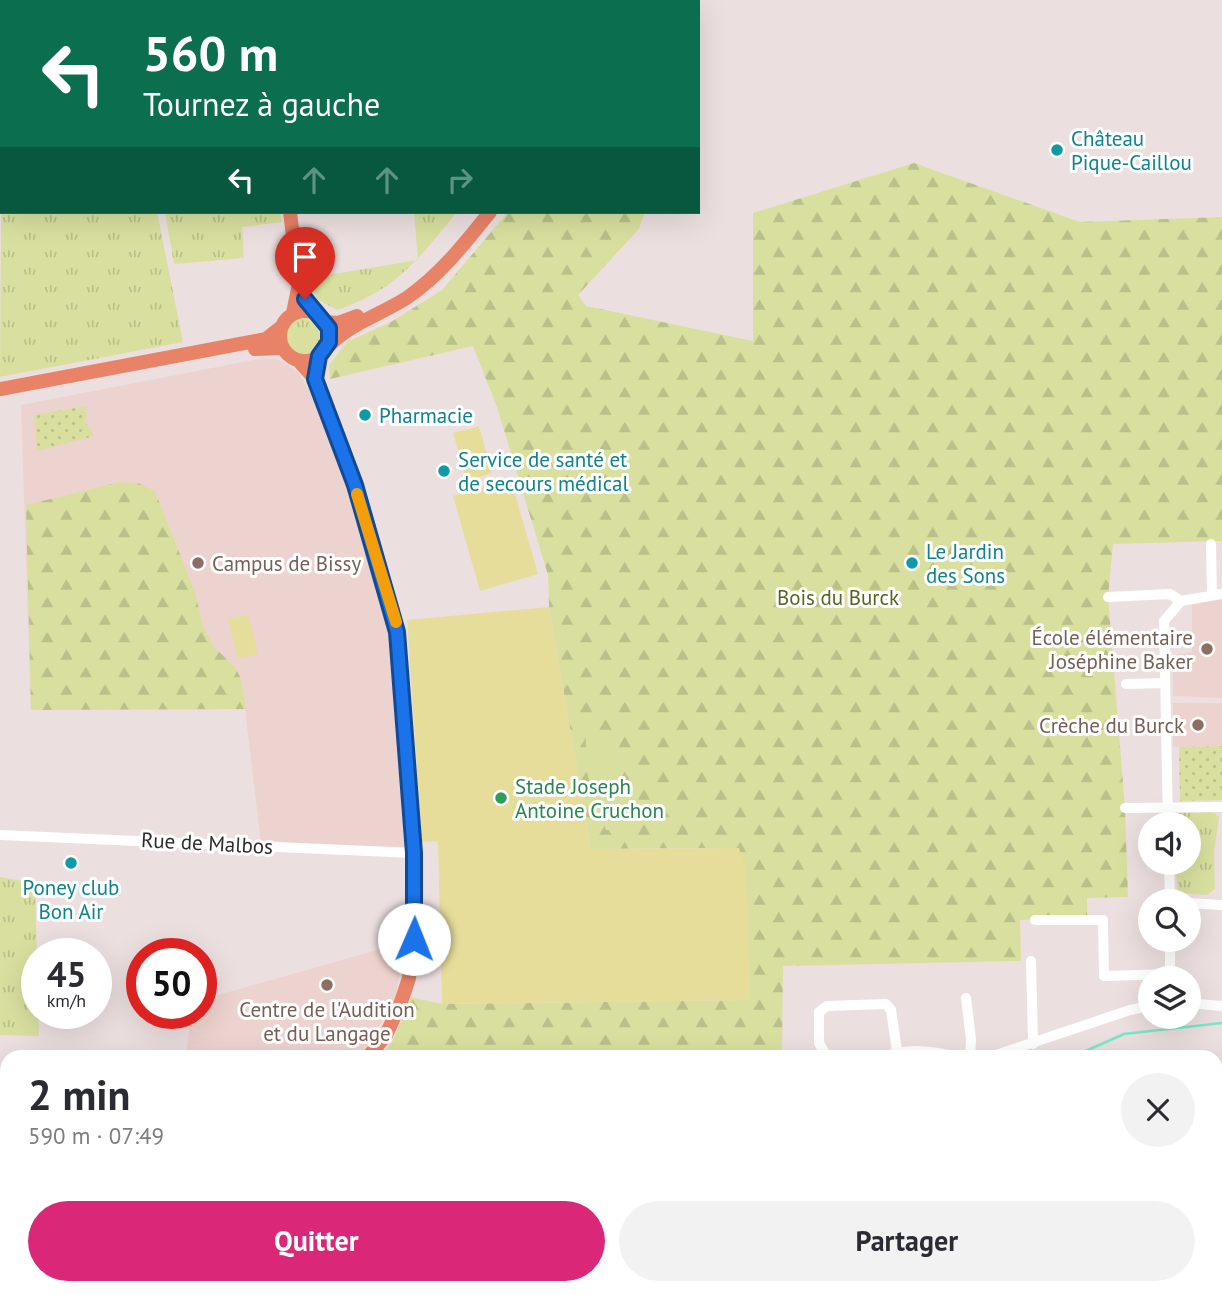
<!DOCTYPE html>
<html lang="fr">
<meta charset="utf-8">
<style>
body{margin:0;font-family:"PT Sans",sans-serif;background:#f2f2f3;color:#2b2b33;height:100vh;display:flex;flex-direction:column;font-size:26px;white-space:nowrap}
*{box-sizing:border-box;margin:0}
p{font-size:23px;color:#7c7c81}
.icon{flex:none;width:38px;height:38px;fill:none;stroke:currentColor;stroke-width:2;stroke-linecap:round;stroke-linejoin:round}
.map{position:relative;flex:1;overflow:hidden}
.panel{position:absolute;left:0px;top:1050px;width:1223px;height:245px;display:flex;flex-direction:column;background:#fff;border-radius:21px 21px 0 0;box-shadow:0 7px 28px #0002}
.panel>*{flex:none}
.hud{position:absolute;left:0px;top:0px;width:700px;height:214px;box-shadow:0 7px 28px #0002;background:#0b6e4f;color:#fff;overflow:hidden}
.buttons{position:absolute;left:1138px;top:812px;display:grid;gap:14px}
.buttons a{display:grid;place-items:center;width:63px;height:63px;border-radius:50%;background:#fff;box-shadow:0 7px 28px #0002;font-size:35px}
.speed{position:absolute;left:21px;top:938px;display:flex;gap:14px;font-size:35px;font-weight:700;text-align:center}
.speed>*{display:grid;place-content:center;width:91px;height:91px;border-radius:50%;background:#fff;box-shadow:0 7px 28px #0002;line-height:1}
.speed small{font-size:18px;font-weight:400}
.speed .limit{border:10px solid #d22;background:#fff;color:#111}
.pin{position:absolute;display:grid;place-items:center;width:60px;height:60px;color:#fff;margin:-72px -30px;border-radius:50% 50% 50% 0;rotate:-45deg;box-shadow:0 0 7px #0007}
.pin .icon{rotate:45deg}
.me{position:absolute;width:77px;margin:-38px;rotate:1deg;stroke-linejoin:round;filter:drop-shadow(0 0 5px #0008)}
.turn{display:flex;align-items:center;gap:24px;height:147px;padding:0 28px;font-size:32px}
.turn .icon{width:91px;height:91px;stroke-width:2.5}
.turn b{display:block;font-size:49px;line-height:60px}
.lanes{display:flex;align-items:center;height:66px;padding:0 28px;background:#0003;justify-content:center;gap:35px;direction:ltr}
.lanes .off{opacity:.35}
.round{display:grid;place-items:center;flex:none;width:74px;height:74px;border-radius:37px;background:#f2f2f3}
.overview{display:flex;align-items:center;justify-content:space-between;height:119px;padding:0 28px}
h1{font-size:42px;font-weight:600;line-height:52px}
.primary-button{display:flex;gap:14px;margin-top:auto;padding:14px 28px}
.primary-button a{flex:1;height:80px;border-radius:42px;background:#db2777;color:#fff;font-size:28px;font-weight:600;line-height:80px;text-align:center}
.primary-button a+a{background:#f2f2f3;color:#2b2b33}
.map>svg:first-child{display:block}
.education{fill:#edd3cf}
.medical{fill:#f2ddea}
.grass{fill:url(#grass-tufts)}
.forest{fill:url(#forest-firs)}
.park{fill:#d9e09f}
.garden{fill:url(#garden-dots)}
.pitch{fill:#e6dd9b}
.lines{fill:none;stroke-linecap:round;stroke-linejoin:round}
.stream{stroke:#78e8c8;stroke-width:2.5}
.minor{stroke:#fff;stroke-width:10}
.major{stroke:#e98367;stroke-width:14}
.route-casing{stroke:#114b97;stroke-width:18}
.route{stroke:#1a73e8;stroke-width:12}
.slow{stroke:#f59e0b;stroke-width:12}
.culture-dot{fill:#0f9aa8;stroke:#fff;stroke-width:2.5}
.education-dot{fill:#8d6e63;stroke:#fff;stroke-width:2.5}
.leisure-dot{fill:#2e9e5b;stroke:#fff;stroke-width:2.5}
.labels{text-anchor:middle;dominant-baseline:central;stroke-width:6;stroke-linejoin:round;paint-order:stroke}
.culture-label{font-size:21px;fill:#0d838f;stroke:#fff;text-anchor:start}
.education-label{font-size:21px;fill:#785e54;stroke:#fff;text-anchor:end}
.park-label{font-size:21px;fill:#54651f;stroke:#fff}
.leisure-label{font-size:21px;fill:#27864d;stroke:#fff;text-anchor:start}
.street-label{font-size:21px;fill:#2c2c2c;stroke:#fff}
</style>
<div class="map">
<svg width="1222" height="1295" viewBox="0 0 1222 1295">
<defs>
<pattern id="grass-tufts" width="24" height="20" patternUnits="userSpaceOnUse" patternTransform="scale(1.75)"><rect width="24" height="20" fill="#d9e09f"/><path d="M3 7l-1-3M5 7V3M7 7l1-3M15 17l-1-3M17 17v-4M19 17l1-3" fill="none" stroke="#bac089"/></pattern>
<pattern id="forest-firs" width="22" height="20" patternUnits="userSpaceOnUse" patternTransform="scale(1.75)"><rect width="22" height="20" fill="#d9e09f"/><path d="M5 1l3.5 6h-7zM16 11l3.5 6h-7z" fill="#bac089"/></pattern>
<pattern id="garden-dots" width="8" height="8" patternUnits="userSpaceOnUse" patternTransform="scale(1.75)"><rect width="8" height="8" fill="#d9e09f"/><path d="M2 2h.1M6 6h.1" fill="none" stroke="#bac089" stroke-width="1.8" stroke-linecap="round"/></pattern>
</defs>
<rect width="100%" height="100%" fill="#ecdfdf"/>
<path class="education" d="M264,358L279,360L298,372L316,402L347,487L388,620L406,847L261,844L245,709L31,710L21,405Z
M1222,598V698L1173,696V655L1192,652V600Z
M1173,703H1222V746L1173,747Z
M405,942L395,1001L362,1052L186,1057L191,1013H201V1000Z"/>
<path class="medical" d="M1017,1288H1123L1122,1295H1016Z"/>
<path class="grass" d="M2,77V212H157L183,342L0,377Z
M165,212H280L282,222L242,227L244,258L174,264Z
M414,212H457C419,258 397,290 337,310L317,299L310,278L418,260Z
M287 336a18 18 0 1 1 36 0a18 18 0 1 1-36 0Z
M1214,812L1219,817L1214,852L1215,889L1207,895L1178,893L1175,863H1188V824H1174L1175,813Z
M0,877L35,883L39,1036L0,1035Z"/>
<path class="forest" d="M914,163L1080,222L1222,217V541L1113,544L1108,597L1125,808L1128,897L1087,898V919L1020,920L1021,961L783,966L782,1057H382L395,1036L411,997L442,1004L749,1000L723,848L591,849L549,607L548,575L497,407L473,346L330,379L329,365L347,342L391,322L442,290L508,212H645L639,229L578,295L586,306L753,341V213Z
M119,482L138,483L155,491L195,592L203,626L214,647L235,667L241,679L246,709L31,710L26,505Z"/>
<path class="park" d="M591,725L616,755L626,786L647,816L639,831L606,830L588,777L585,731Z"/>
<path class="garden" d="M86,406V423L94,436L37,451L34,415Z
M1222,746V800L1180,801L1179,747Z"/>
<path class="pitch" d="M479,426L492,473L467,481L453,433Z
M511,480L538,574L480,591L453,496Z
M549,607L591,849L739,848L746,870L750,1000L442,1004L438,841L422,842L407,620Z
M248,614L258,654L238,659L228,619Z"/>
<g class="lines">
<path class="stream" d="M1072,1057L1124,1034L1222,1023
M0,1158L7,1159"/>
<path class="minor" d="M69,0V2
M179,0L180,2
M0,31H2
M1211,544L1212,595
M1108,597L1170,594L1181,601
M1126,684L1165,683
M1125,808L1222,807
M1168,824L1164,621L1181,601L1222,594
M0,835L414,853
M1169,863L1170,901
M1188,903L1222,905
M1035,920H1103L1104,976L1170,974
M1170,940V978
M1031,961L1033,1044
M966,998L971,1039L970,1057
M1188,1003L1222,1006
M827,1057L819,1043V1012L827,1006L886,1004L891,1010L897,1051
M884,1057C906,1047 934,1051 957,1057
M990,1057L1130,1010L1150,1006
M1180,1057H1205
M0,1094L7,1089
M1216,1111L1222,1112
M1216,1173H1222
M71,1288V1295
M203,1288L209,1295
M327,1288L336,1295
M502,1288L503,1295
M512,1288L514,1295
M663,1288V1295
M933,1288L934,1295
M1158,1288V1295
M1214,1288V1295
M353,1295L368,1288
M690,1295L730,1292L772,1295"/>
<path class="major" d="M260,0V2
M654,2L656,0
M667,2L669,0
M290,212L299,284L293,313
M280 336a25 25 0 1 1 50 0a25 25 0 1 1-50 0Z
M326,322L338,323L357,316
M255,349L282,348
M326,349C347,324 381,315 408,297C441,274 465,243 490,212
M298,360L315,379L355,485L397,632L414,853L413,939L409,978L401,1002L386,1035L368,1057
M0,389L266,339L280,328
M269,1295V1288"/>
</g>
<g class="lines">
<g class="route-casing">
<path id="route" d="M305,299L329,328V342L319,356L315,379L355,485L397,632L414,853V939"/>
</g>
<use href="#route" class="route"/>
<path class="slow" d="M357,494L396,622"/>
</g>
<g class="culture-dot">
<circle cx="1057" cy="150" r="7"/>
<circle cx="365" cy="415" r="7"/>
<circle cx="444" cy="471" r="7"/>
<circle cx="912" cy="563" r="7"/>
<circle cx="71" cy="863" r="7"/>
</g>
<g class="education-dot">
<circle cx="198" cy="563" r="7"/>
<circle cx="1207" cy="649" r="7"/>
<circle cx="1198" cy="725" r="7"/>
<circle cx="327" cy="985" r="7"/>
</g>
<circle class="leisure-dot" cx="501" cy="798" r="7"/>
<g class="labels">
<g class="culture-label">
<text x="1071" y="138">Château<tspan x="1071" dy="24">Pique-Caillou</tspan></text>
<text x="379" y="415">Pharmacie</text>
<text x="458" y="459">Service de santé et<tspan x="458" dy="24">de secours médical</tspan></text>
<text x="926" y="551">Le Jardin<tspan x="926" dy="24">des Sons</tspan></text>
<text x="71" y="887" text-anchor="middle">Poney club<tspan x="71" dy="24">Bon Air</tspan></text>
</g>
<g class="education-label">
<text x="212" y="563" text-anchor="start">Campus de Bissy</text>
<text x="1193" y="637">École élémentaire<tspan x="1193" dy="24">Joséphine Baker</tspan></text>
<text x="1184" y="725">Crèche du Burck</text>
<text x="327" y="1009" text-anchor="middle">Centre de l'Audition<tspan x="327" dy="24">et du Langage</tspan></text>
</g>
<g class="park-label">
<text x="838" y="597">Bois du Burck</text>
</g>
<g class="leisure-label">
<text x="515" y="786">Stade Joseph<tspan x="515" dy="24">Antoine Cruchon</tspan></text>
</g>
<g class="street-label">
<text transform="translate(207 843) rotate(3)">Rue de Malbos</text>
</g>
</g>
</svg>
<div class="buttons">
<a><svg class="icon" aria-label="sound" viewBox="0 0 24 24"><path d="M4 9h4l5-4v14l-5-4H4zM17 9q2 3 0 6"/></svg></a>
<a><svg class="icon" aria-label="search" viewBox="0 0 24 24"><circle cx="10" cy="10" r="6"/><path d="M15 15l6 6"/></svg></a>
<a><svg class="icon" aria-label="layers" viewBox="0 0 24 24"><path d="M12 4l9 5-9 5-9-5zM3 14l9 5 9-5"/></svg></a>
</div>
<div class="speed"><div>45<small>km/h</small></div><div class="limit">50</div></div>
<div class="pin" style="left:305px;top:299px;background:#d93025"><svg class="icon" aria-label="arrive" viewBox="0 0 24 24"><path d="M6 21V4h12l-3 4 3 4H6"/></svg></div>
<svg class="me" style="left:414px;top:939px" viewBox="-20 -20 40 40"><circle r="19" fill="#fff"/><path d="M0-13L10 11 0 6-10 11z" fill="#1a73e8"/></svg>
<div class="hud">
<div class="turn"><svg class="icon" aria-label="left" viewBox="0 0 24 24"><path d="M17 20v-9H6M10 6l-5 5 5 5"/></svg><div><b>560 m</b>Tournez à gauche</div></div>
<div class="lanes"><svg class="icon" aria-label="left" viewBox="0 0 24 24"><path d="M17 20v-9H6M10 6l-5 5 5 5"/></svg><svg class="icon off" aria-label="ahead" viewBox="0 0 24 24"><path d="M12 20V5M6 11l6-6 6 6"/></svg><svg class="icon off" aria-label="ahead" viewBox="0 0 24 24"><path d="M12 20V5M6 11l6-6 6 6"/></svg><svg class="icon off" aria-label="right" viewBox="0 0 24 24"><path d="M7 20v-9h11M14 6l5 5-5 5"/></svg></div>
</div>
<section class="panel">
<div class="overview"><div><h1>2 min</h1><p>590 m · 07:49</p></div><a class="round"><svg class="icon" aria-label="close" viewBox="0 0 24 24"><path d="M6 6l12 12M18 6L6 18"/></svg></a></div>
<div class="primary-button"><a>Quitter</a><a>Partager</a></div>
</section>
</div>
